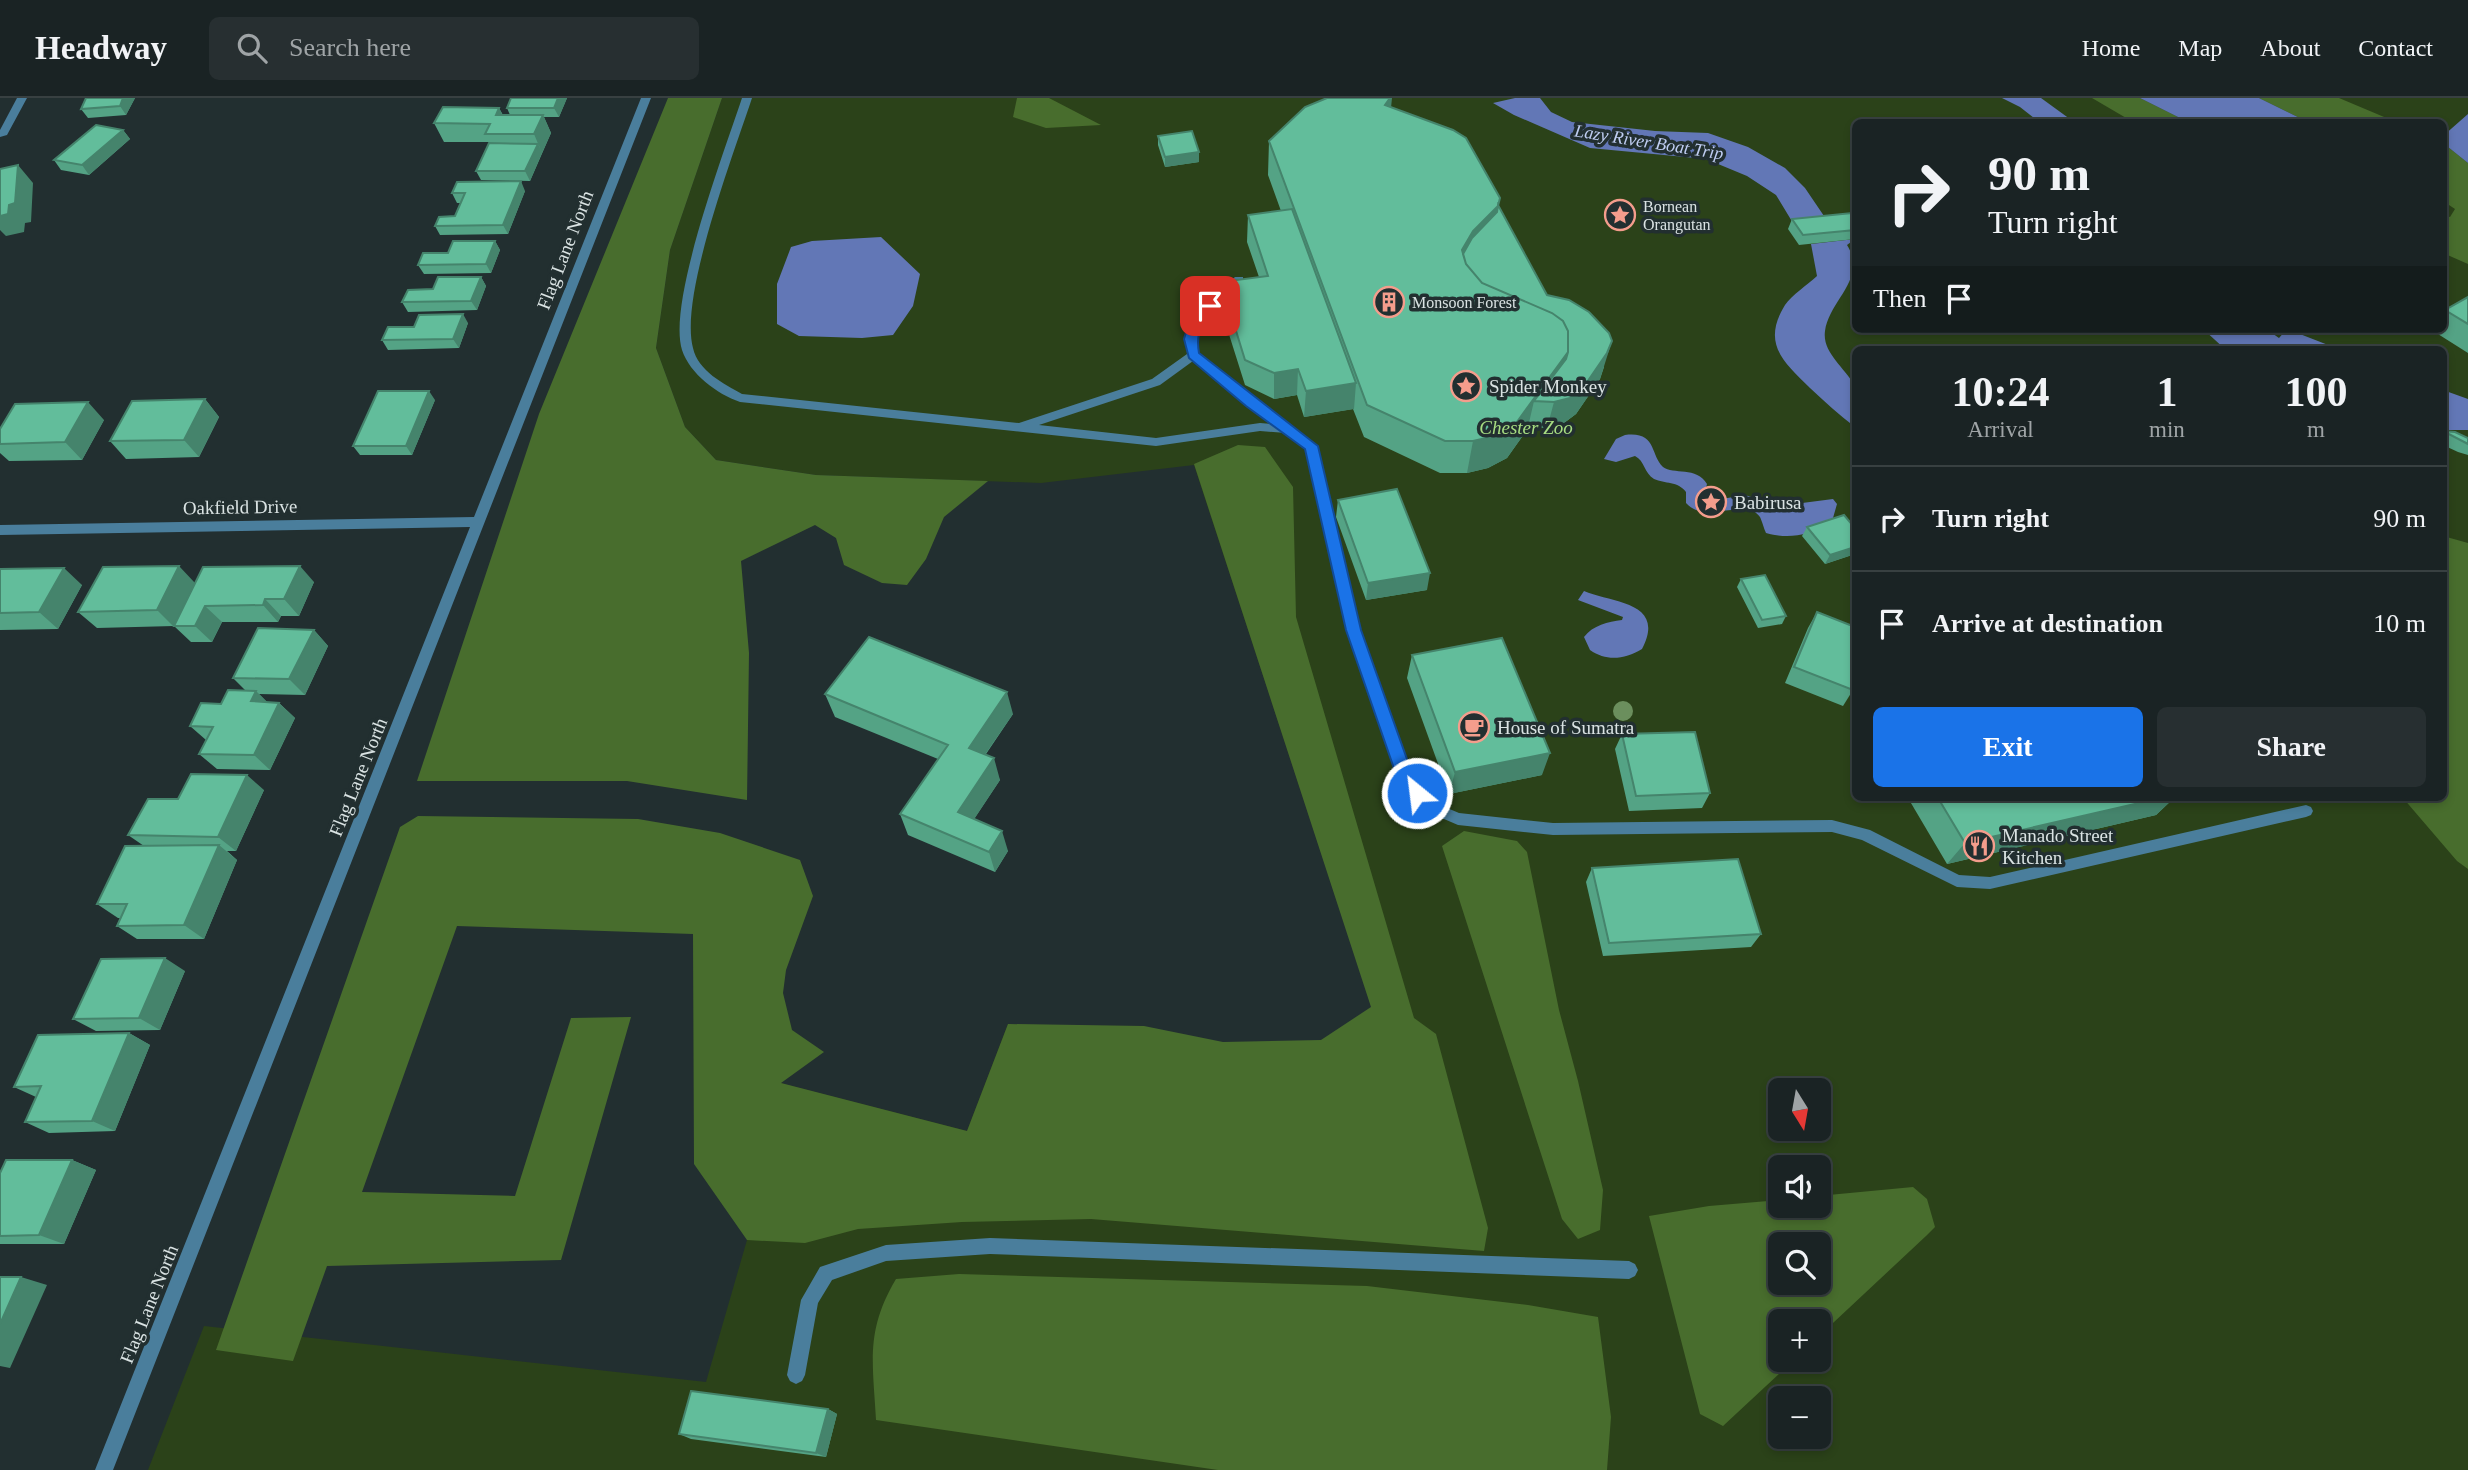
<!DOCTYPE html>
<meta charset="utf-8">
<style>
body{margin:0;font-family:Georgia,serif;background:#272f31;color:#f1f3f6;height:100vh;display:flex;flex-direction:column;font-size:26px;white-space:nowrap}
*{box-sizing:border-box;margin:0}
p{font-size:23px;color:#9fa4a6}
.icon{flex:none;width:38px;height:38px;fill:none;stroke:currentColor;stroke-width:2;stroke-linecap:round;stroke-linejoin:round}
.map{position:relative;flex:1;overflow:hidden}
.panel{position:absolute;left:1852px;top:248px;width:595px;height:455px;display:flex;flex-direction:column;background:#1a2324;border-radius:10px;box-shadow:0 4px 10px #0003,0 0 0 2px #384041}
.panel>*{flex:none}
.banner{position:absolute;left:1852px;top:21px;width:595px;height:214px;border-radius:10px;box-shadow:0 4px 10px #0003,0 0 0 2px #384041;background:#1a2324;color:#f1f3f6;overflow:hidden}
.needle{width:46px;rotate:169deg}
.fabs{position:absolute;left:1768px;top:980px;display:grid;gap:14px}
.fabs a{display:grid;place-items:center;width:63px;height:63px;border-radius:10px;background:#1a2324;box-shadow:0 4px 10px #0003,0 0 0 2px #384041;font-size:35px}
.pin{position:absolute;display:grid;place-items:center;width:60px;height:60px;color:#fff;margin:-30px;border-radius:14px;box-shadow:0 4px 10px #0006}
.me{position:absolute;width:77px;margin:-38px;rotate:331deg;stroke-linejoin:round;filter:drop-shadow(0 0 5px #0008)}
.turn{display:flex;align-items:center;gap:24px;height:147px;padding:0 21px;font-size:32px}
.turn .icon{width:91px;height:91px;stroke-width:2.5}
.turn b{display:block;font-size:49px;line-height:60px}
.then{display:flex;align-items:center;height:66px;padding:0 21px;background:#0003;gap:14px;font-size:26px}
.eta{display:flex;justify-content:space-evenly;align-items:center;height:119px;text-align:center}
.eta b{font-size:42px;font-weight:800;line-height:49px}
.button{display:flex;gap:14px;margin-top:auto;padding:14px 21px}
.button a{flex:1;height:80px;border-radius:10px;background:#1a73e8;color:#fff;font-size:28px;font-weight:800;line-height:80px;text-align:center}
.button a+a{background:#272f31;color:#f1f3f6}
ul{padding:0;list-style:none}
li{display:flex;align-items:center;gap:21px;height:105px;padding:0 21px;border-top:2px solid #384041}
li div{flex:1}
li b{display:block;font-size:26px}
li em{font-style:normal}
header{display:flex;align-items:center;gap:42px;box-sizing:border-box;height:98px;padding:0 35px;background:#1a2324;border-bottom:2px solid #384041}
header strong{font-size:33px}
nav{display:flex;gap:38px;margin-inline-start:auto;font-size:24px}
.search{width:490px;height:63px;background:#272f31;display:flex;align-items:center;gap:18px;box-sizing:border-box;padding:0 24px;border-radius:10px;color:#9fa4a6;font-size:26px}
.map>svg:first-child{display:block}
.green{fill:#2b4219;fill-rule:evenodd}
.forest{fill:#486d2d;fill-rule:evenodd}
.water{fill:#6277b6}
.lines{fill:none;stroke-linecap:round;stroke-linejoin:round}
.lane{fill:#4a7e9c;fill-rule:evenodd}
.street{fill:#4a7e9c;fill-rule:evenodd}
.tree{fill:#6b8f5d}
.wall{fill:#54a385}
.shaded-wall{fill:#45846c}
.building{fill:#62bd9b;stroke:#45846c;stroke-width:2}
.route{fill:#1a73e8;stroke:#114b97;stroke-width:2}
.labels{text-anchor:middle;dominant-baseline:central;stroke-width:7;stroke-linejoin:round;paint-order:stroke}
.far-poi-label{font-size:16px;fill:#dae3e3;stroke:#222f30;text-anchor:start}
.far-water-label{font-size:18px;font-style:italic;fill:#bfcdf1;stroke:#222f30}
.street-label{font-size:19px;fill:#dae3e3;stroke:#222f30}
.poi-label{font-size:19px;fill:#dae3e3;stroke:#222f30;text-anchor:start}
.park-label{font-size:19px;font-style:italic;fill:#a7dd82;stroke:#222f30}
</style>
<header>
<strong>Headway</strong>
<div class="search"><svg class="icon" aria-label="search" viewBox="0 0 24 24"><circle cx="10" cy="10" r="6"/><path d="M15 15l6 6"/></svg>Search here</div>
<nav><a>Home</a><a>Map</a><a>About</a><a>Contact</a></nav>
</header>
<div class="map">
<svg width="2468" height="1372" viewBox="0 0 2468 1372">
<rect width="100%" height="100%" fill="#222f30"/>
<path class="green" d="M722,0H2468V1372H148L204,1228L706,1284L747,1142L780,985L967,1033L1008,926L1142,961L1385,950L1194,367L1041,385L816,377L716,362L685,329L656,250L670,152ZM1855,24H2443V231H1855ZM1855,252H2443V700H1855ZM1780,992H1818V1031H1780ZM1780,1069H1818V1108H1780ZM1780,1146H1818V1185H1780ZM1780,1223H1818V1262H1780ZM1780,1300H1818V1339H1780Z"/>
<path class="forest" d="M668,0H722L670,152L656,250L685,329L716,362L816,377L988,383L944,419L926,461L907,487L882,485L844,467L836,440L815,427L741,463L749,555L747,702L627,683H417L539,316Z
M1017,0H1049L1101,27L1046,30L1013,19Z
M2092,0H2140L2188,24H2133Z
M2259,0H2339L2396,24H2308Z
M2443,45L2468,65V166L2443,155V117L2450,119L2455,111L2443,103Z
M1238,347L1265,349L1293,389L1296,519L1414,920L1436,936L1488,1130L1484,1153L1091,1121L962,1124L858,1131L805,1145L747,1142L694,1066L693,836L457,828L362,1094L515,1098L571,920L631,919L561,1162L327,1168L293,1263L216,1252L400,729L418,718L638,721L720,735L800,762L813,798L786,872L783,895L792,932L824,954L781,985L967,1033L1008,926L1144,928L1223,944L1321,942L1371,909L1194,366Z
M2443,438L2468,445V771L2457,763L2403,700H2443Z
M1464,733L1517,743L1527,754L1559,912L1578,983L1603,1092L1600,1132L1578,1141L1562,1121L1442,748Z
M1913,1089L1927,1101L1935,1129L1926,1138L1818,1239V1223H1780V1262H1794L1723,1328L1700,1316L1649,1118L1709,1108L1780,1102V1108H1818V1098ZM1780,1146H1818V1185H1780Z
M959,1176L1367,1188L1528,1207L1598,1219L1611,1319L1607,1372H1218L876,1322C873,1265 865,1233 896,1181Z"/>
<path class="water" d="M1515,0H1540L1551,14L1572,24L1655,33L1708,35L1748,49L1785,70L1805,90L1824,118L1796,130L1776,97L1747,78L1706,61L1590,50L1514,17L1493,5Z
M2002,0H2041L2074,24H2039L2020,9Z
M2140,0H2259L2308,24H2188Z
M2468,16V65L2443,45V38Z
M881,139L920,176L913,208L893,237L862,240L799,238L777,226V186L791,149L812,143Z
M1855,141L1847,147C1868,181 1829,202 1825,233C1822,254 1844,269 1853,285C1859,296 1855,317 1855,329C1839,317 1825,304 1810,290C1784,264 1761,246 1785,207C1792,197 1807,187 1817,178L1811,146Z
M2203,231H2266L2279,240L2287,231L2341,252H2226Z
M2443,292L2468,301V332H2443V317L2445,315Z
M1625,337C1657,333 1650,357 1663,369C1673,377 1697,368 1707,386L1704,397L1707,401L1716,402L1745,397L1779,408L1833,401L1837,406L1831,427C1807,436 1791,442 1766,435C1764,431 1762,423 1760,419C1746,399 1705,427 1686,405V394C1678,383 1665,386 1654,381C1644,375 1645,363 1635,358L1616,364L1604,361L1616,341Z
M1584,493C1611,505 1667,503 1642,551C1625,561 1607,564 1590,552L1584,539C1593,527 1608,524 1622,522L1623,519L1578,502Z"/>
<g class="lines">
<path class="lane" d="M742,0H752C734,55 679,198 693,250C698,273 724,286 742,296L1019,325L1152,281L1187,256C1184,217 1209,202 1235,179H1243V183C1218,206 1195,218 1199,256L1254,301L1318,348L1361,532L1412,679L1433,704L1459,715L1553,725L1832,722L1870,732L1959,777L1990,779L2306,707L2311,709L2313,713L2311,717L2306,719L1990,791L1957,789L1862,742L1832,734L1553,737L1458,727L1423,712L1399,682L1347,532L1307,350L1286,335L1260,333L1156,348L740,304C717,296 690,276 682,252C667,204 725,52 742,0ZM1193,263L1246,307L1273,326L1260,325L1156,340L1039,327L1160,287Z
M990,1140L1629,1163L1635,1166L1638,1172L1635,1178L1629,1181L990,1156L886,1163L832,1182L818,1205L805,1277L802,1283L796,1286L790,1283L787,1277L801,1202L820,1169L886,1147Z"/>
<path class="street" d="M17,0H27L7,37L0,39V32Z
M641,0H651L113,1372H95L470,429L0,437V427L474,419Z"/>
</g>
<circle class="tree" cx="1623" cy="613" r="10"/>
<path class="wall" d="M86,0H135L126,17L88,20L81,11Z
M567,0L559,19H544L551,35L530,83L481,82L476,73L489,45V44H444L434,25L499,10L503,17H510L507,10Z
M1391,9L1497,113L1547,197L1604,269L1600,281L1576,316L1564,325L1547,330L1529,329L1507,360L1488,370L1467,375H1440L1364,339L1353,311L1304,319L1297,297L1274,301L1245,287L1221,211V184L1259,179L1247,144L1248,117L1281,113L1268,77L1269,43Z
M123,32L130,41L89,77L61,72L54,62Z
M1158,38L1199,64L1165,69L1158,47Z
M525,93L508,136L440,137L435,128L455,118L461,105H457L452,95Z
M1855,120V141L1799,147L1788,131L1792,121Z
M495,143L500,152L491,175L424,176L418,167L448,155Z
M481,179L486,188L477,212L408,214L402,204Z
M2468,199V255L2430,231H2443V215L2445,212Z
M468,225L459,250L388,252L382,242L414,229Z
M205,301L219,319L199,359L126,361L110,343Z
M435,302L412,357H360L353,348Z
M104,322L82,362L9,363L0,355V331Z
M2443,333L2468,340V357L2458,354L2443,347Z
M1338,402L1427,492L1366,502L1336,419Z
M1807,429L1855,430V456L1825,466L1802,438Z
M0,471L82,487L58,531L0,532Z
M1741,481L1786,518L1782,526L1758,530L1737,489Z
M314,484L299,518H281L278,524H222L212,544H191L174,528L97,530L78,514L195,485Z
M1817,514L1853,592L1843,608L1785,585L1808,530Z
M314,532L328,548L305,597L259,596L267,604L279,605L295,620L270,672L217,671L199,656L206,642L190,628L221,606L246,593L233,580Z
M1412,557L1542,677L1449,696L1407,580Z
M825,596L1013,616L986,656L1000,682L974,721L1008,753L995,774L908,737L900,716L938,661L835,619Z
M1855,606V616L1850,613Z
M1622,636L1710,695L1702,710L1629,713L1615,651Z
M264,692L236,753H227L237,762L204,841H137L117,828L120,820H118L97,806L144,748L128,737L178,701Z
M1908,700H2174L2156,717L1947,766Z
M1592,770L1761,836L1751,849L1603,858L1586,784Z
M185,873L160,932L96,933L73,921Z
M129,935L150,947L115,1033L49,1035L25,1024L36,999L14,989Z
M72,1062L96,1072L64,1146H0V1075Z
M828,1311L837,1316L826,1359L691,1341L679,1336Z"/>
<path class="shaded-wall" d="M123,0H135L126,17L120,8Z
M558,0H567L559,19L554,10Z
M1390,0H1392L1389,30L1385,7Z
M499,10L508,28L496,17Z
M543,17L551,35L542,55L534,36Z
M123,32L130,41L89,77L82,67Z
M538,46L542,55L530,83L525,73Z
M1199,54V64L1165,69V59Z
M18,67L33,85L31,124L25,125L24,134L6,138L0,132V116L9,107Z
M521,83L525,93L508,136L503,127Z
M1498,108L1492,141L1468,167L1462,152L1473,133Z
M495,143L500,152L491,175L486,166Z
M481,179L486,188L477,212L471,203Z
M463,216L468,225L459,250L453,241Z
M1612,243L1600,281L1576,316L1564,325L1547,330L1554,304Z
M1568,254L1559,287L1534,303L1528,329H1529L1507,360L1488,370L1467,375L1473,343Z
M1298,271L1297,297L1274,301V275Z
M1356,285L1354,311L1304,319L1306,293Z
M429,293L435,302L412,357L406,348Z
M205,301L219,319L199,359L184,342Z
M88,304L104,322L82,362L65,344Z
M1855,449V456L1825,466L1830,457Z
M179,468L195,485L174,529L157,512Z
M300,468L314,484L299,518L284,501Z
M64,470L82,487L58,531L39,514Z
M1430,475L1427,492L1366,502L1368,485Z
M265,501L281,518L278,524L263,507Z
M205,508L222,524L212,544L195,528Z
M314,532L328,548L305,597L289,581Z
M256,593L272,609L251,603Z
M1007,594L1013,616L975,671L969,650Z
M279,605L295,620L270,672L254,657Z
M1550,655L1542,677L1449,696L1455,674Z
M994,660L1000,682L965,735L958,714Z
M247,677L264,692L236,753L218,739Z
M2161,700H2174L2156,717L1947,766L1965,745Z
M1002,733L1008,753L995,774L989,754Z
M219,747L237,762L204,841L184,827Z
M165,860L185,873L160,932L139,920Z
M129,935L150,947L115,1033L92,1023Z
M72,1062L96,1072L64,1146L39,1137Z
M21,1179L47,1187L10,1270L0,1268V1226Z
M828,1311L837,1316L826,1359L816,1355Z"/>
<path class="building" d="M86,0H123L120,8L81,11Z
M511,0H558L554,10H507Z
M1327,0H1390L1385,7L1453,32L1466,40L1500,100L1498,108L1473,133L1462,152L1466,166L1482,185L1552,215L1563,223L1568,233V254L1514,328L1495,338L1473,343H1445L1367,307L1269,43L1305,9Z
M443,9L499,10L496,17H543L534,36H485L490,26L434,25Z
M96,27L123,32L82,67L54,62Z
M1192,33L1199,54L1165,59L1158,38Z
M489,45L538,46L525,73H476Z
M18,67L15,105L9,107L8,116L0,118V71Z
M521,83L503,127L435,128L439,119L455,118L465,95H452L457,84Z
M1498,107L1547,197L1569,202L1589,214L1609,235L1612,243L1607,255L1583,290L1570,300L1554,304L1534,303L1566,261L1568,254V233L1563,223L1552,215L1482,185L1466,166L1463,156L1472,140L1497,114Z
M1292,111L1356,285L1306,293L1298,271L1274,275L1245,262L1221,184L1268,178L1248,117Z
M1852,115L1855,120V132L1803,137L1792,121Z
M453,143H495L486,166L418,167L423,155H448Z
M438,179H481L471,203L402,204L408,192L433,191Z
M2468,199V226L2445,212Z
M463,216L453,241L382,242L388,229H414L419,217Z
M378,293H429L406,348H353Z
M205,301L184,342L110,343L132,303Z
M88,304L65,344L0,346V331L15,306Z
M2443,333L2455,334L2468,340V346Z
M1397,391L1430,475L1368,485L1338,402Z
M1844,417L1855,430V449L1830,457L1807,429Z
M179,468L157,512L78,514L103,469Z
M300,468L284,501H265L263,507L205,508L195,528H174L203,469Z
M64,470L39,514L0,515V471Z
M1765,477L1786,518L1762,522L1741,481Z
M1817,514L1855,529V588L1853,592L1794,569Z
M258,530L314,532L289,581L233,580Z
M869,539L1007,594L969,650L994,660L958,714L1002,733L989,754L900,716L948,647L825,596Z
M1502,540L1550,655L1455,674L1412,557Z
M228,592L256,593L251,603L279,605L254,657L199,656L213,629L190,628L201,605L221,606Z
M1695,634L1710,695L1636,698L1622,636Z
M191,676L247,677L218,739L128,737L148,701H178Z
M1938,700H2161L1965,745Z
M219,747L184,827L117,828L127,806H97L125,748Z
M1738,761L1761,836L1609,845L1592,770Z
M165,860L139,920L73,921L101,861Z
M129,935L92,1023L25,1024L41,988L14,989L38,937Z
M6,1062H72L39,1137L0,1138V1075Z
M0,1179H21L0,1226Z
M691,1293L828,1311L816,1355L679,1336Z"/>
<path class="route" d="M1210,203L1217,208C1203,224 1195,232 1199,255L1318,348L1361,532L1413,678L1425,695L1423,700H1411L1398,682L1346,532L1305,351L1246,308L1189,260L1184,241L1190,221Z"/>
<defs>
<g id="sight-ring" transform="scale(1.575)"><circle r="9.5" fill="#222f30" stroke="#f49d8c" stroke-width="1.5"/><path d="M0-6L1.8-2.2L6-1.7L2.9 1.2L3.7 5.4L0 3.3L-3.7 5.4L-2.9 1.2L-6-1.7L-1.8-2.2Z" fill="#f49d8c"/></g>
<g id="building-ring" transform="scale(1.575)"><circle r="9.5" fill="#222f30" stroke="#f49d8c" stroke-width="1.5"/><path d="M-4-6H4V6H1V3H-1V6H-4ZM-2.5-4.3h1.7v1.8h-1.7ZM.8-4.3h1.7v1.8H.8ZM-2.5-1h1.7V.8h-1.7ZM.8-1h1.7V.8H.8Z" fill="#f49d8c"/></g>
<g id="cafe-ring" transform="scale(1.575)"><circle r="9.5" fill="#222f30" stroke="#f49d8c" stroke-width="1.5"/><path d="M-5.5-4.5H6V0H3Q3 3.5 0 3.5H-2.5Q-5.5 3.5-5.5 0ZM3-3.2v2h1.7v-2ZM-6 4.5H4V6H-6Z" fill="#f49d8c"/></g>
<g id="restaurant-ring" transform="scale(1.575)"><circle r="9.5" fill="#222f30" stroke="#f49d8c" stroke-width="1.5"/><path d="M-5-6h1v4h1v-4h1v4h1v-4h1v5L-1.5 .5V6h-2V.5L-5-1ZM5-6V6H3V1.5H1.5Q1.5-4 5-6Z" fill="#f49d8c"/></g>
</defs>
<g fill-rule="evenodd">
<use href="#sight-ring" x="1620" y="117"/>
<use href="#building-ring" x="1389" y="204"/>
<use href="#sight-ring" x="1466" y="288"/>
<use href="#sight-ring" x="1711" y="404"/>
<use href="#cafe-ring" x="1474" y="629"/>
<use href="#restaurant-ring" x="1979" y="748"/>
</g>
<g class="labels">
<g class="far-poi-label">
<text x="1643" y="108">Bornean<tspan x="1643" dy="18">Orangutan</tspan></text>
<text x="1412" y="204">Monsoon Forest</text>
</g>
<g class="far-water-label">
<text transform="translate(1649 44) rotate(9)">Lazy River Boat Trip</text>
</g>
<g class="street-label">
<text transform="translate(565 152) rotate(-69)">Flag Lane North</text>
<text transform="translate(240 409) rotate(-1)">Oakfield Drive</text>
<text transform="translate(358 679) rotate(-68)">Flag Lane North</text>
<text transform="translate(149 1206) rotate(-68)">Flag Lane North</text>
</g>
<g class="poi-label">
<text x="1489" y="288">Spider Monkey</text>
<text x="1734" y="404">Babirusa</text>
<text x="1497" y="629">House of Sumatra</text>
<text x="2002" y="737">Manado Street<tspan x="2002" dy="22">Kitchen</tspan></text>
</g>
<g class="park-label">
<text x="1526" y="329">Chester Zoo</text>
</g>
</g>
</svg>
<div class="fabs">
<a><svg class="needle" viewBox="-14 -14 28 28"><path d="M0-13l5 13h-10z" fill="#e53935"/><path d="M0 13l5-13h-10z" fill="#9fa4a6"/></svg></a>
<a><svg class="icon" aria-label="sound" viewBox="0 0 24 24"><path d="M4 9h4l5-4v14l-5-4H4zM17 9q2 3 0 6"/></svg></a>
<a><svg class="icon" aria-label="search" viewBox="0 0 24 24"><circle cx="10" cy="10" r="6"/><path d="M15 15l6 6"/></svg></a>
<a>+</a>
<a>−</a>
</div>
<div class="pin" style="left:1210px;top:208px;background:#d93025"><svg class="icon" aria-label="arrive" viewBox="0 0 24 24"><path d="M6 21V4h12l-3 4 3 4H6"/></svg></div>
<svg class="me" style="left:1417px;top:695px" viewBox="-20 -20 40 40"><circle r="17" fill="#1a73e8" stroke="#fff" stroke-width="3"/><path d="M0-11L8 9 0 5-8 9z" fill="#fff"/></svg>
<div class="banner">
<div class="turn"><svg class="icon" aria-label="right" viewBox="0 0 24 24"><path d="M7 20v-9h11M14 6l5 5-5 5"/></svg><div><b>90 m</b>Turn right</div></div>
<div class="then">Then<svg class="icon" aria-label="arrive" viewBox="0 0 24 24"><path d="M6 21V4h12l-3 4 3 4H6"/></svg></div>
</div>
<section class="panel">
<div class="eta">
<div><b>10:24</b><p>Arrival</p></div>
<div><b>1</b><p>min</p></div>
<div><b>100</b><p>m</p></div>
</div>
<ul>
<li><svg class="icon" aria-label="right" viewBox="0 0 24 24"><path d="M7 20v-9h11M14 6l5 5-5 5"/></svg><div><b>Turn right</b></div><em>90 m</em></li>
<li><svg class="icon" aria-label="arrive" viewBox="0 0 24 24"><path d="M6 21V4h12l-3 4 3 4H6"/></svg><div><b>Arrive at destination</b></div><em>10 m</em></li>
</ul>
<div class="button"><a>Exit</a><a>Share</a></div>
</section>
</div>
